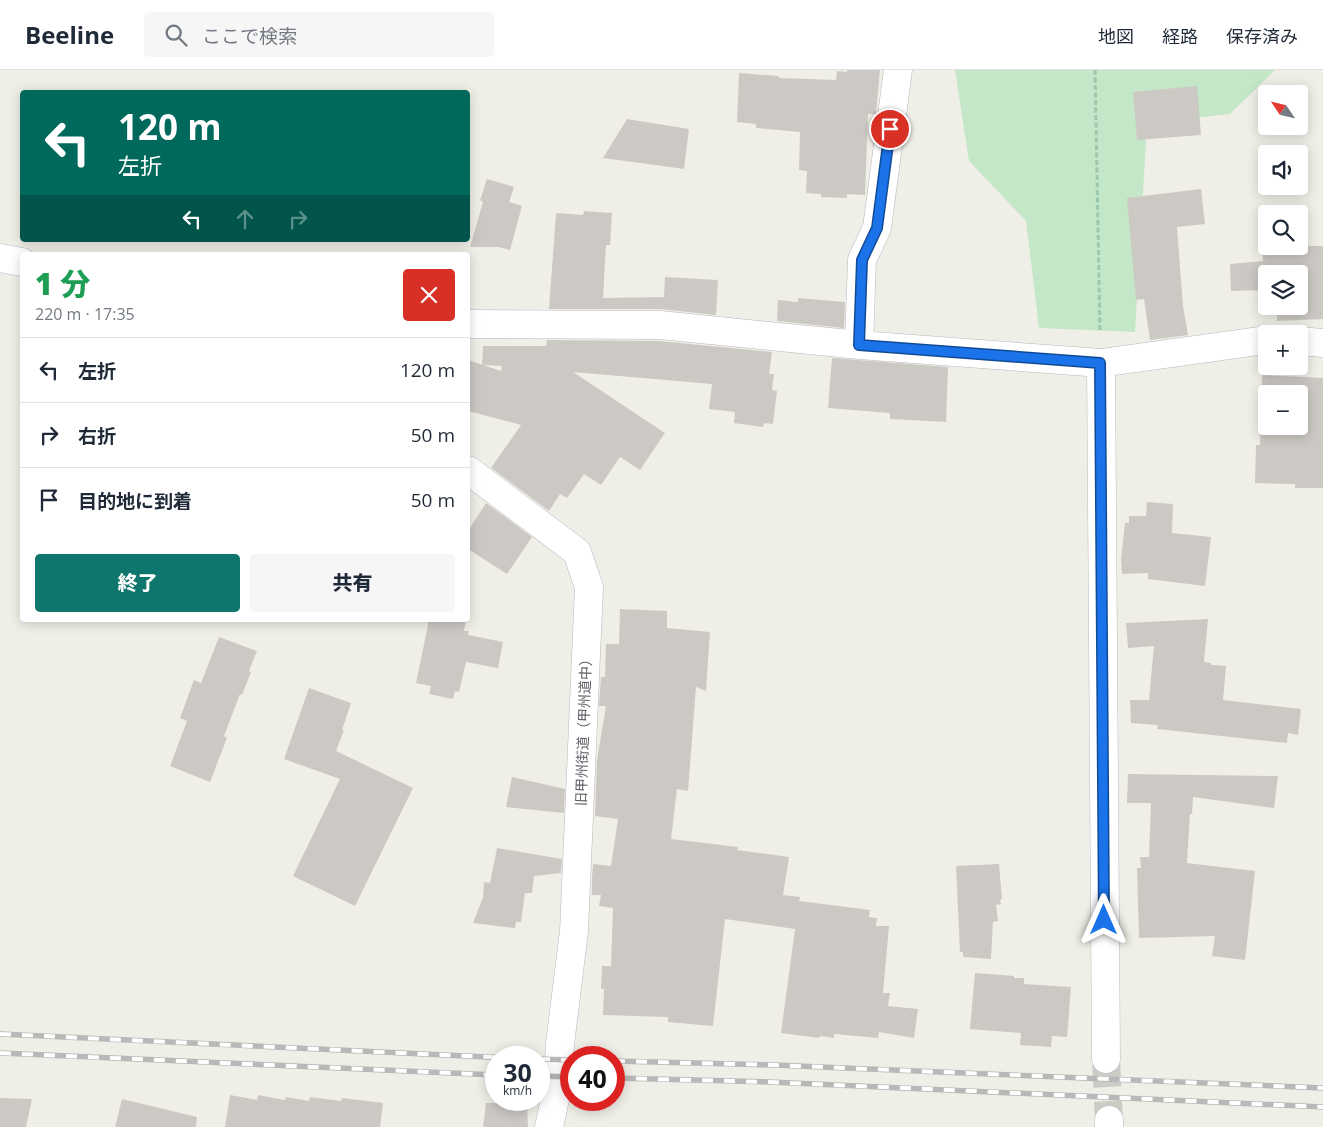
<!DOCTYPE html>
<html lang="ja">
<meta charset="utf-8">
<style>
body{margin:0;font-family:"Open Sans","Noto Sans JP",sans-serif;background:#f6f6f7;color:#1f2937;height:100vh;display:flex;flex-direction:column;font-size:19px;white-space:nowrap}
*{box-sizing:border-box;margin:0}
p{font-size:16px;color:#747a83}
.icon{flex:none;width:28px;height:28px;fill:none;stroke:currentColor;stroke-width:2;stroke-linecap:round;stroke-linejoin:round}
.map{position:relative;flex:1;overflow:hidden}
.panel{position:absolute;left:20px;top:182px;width:450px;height:370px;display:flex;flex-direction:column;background:#fff;border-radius:5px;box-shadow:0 2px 12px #0003}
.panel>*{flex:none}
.top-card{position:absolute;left:20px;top:20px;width:450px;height:152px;border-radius:5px;box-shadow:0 2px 12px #0003;background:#00695c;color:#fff;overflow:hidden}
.needle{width:32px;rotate:305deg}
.tools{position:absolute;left:1258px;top:15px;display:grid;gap:10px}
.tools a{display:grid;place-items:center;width:50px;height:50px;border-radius:5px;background:#fff;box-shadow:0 2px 12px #0003;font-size:25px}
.speed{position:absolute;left:485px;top:976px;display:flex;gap:10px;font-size:25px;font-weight:700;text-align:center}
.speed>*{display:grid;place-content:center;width:65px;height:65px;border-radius:50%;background:#fff;box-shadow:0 2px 12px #0003;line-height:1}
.speed small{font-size:12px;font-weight:400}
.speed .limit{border:8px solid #d22;background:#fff;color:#111}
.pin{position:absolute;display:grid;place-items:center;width:42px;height:42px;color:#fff;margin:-21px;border:2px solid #fff;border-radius:50%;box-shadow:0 1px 5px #0007}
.me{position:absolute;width:55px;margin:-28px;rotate:0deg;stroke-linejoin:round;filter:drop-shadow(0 0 4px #0008)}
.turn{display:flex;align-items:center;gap:18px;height:105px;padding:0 15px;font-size:22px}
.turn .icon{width:65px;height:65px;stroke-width:2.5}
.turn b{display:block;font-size:35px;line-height:42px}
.lanes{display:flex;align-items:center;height:48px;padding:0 15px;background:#0003;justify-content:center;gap:25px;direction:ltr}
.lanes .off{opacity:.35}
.round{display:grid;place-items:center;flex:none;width:52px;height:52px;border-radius:5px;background:#f6f6f7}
.summary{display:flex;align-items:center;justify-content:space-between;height:85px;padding:0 15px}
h1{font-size:30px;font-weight:800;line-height:38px;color:#1e9e55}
.button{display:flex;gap:10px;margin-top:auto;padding:10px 15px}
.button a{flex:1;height:58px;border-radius:5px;background:#0f766e;color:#fff;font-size:20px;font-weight:800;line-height:58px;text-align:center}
.button a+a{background:#f6f6f7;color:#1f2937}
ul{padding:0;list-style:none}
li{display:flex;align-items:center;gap:15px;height:65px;padding:0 15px;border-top:1px solid #e0e1e3}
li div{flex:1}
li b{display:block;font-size:19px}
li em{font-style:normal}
header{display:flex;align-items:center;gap:30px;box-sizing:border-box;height:70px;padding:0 25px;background:#fff;border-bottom:1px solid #e0e1e3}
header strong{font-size:24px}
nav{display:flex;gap:28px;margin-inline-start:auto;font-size:18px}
.search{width:350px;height:45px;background:#f6f6f7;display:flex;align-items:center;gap:12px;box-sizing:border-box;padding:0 18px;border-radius:5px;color:#747a83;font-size:19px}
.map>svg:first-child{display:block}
.green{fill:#c4e7c7}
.building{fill:#ccc9c4;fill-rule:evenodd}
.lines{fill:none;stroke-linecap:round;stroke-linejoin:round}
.secondary-tunnel{stroke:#ccccc7;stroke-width:28;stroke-dasharray:28 14;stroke-linecap:butt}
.street-casing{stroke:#b7b8bd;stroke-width:29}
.secondary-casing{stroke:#b8bac0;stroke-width:29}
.path{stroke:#9dc8ae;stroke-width:3;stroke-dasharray:5 2.5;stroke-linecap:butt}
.street{stroke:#fff;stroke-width:28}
.secondary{stroke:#fff;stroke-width:28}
.rail-casing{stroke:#b7b8b8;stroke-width:5.5}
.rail{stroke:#fff;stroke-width:4;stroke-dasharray:11;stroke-linecap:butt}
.route-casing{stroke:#114b97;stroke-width:12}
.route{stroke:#1a73e8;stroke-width:9}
.labels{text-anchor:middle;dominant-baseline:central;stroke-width:4.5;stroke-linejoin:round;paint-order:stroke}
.street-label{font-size:14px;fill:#5e6167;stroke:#fff}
</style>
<header>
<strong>Beeline</strong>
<div class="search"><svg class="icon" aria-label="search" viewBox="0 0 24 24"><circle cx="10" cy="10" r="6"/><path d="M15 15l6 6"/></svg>ここで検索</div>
<nav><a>地図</a><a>経路</a><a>保存済み</a></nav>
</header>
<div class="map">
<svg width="1323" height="1057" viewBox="0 0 1323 1057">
<rect width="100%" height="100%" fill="#f0efe7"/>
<path class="green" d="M955,0H1275L1230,44L1147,53L1135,262L1039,258L1026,151L969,91Z"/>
<path class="building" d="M847,0H880L876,44H868L865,125L847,124V128L821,127V124L806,123L807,101L799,100L800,62L756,58V54L737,52L739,3L779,6V8L836,10L837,1L847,2Z
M1197,16L1201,65L1137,70L1133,22Z
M627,49L689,59L684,99L603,88Z
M487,109L514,117L509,132L522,136L510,180L498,177H470L483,132L480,130Z
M1201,119L1205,154L1177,157L1183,236L1188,265L1150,270L1144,229L1136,230L1127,128Z
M584,141L612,143L610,175H606L603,228L664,227L665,207L718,210L716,245L660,239H549L556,143L583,145Z
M1276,176H1323V249L1277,251V236H1299V204H1266V220L1231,221L1230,194L1263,191L1262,178Z
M798,228L845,232L844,258L777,251L778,230L798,232Z
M547,270L659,271L772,282L769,304H774L772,320L777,321L773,354L764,353L763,357L734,353L735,342L709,339L712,314L573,302L665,363L640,400L620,387L601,415L584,404L567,428L560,424L549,441L491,398L521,355L468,341V290L501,301L502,296L482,295L483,276H546Z
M832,288L948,297L946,352L890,349V343L828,338Z
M1262,305L1323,308V418H1295V414L1255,413L1256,375H1260ZM1266,324H1299V356H1266Z
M1147,432L1173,434L1172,463L1211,467L1205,516L1148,509V503L1122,504L1121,489L1125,453H1129V446H1146Z
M486,433L532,467L507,504L468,479V461Z
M620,539L667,541V558L710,562L706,621L696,617L688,721L677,719L671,769L738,777L737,780L789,787L783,825L800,827L799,831L870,840L869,847L877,848L876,856H889L883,923H890L888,936L918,939L914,968L879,962L878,968L834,964V968L820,966L819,968L781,963L795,859L725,849L713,956L668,952V947L603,945L604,919H601L602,896H611L613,838L599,836L601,825H592V808L593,794L611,796L618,749L595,746L597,690L606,636H599L601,607H605L606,574H619Z
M1208,549L1204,592L1211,593V595L1226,596L1223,630L1301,639L1298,665L1288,663L1287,673L1157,659L1158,655L1131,653L1130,630H1149L1154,576L1128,578L1126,553Z
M429,550H466L464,561H469L468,565L503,572L498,598L466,592L459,622L455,621L453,629L429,624L431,616L416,613Z
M219,567L257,581L249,601L251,602L242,625L240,624L224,666L227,668L210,712L170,696L187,651L180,648L194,610L201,613Z
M309,618L351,633L342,660H344L336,681L413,718L355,836L293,806L340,709L284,689Z
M1128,704L1278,706L1274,738L1193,727L1192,744H1190L1187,793L1255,801L1245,890L1212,886L1215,866L1139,868L1137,798H1141L1140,787H1149L1151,733H1127Z
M512,707L565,719L564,743L506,737Z
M497,778L562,789L561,803L534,806L532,823H525L521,852H516L515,858L473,853L483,827L484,812L490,813Z
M999,794L1002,829L1000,830L1001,834L996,835L998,851L993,852L991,889L963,887V882H960L956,796Z
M975,903L1014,906V908H1024V914L1071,917L1067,967L1052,966L1051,977L1020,975L1021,963L970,959Z
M230,1025L257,1030L258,1025L285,1030L286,1027L309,1031L310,1027L341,1031L342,1028L383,1033L380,1057H225Z
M0,1028L32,1029L26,1057H0Z
M122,1029L197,1047L196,1057H115Z
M486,1033L527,1034L528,1057H483Z"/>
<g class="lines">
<path class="secondary-tunnel" d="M1106,989L1109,1050"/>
<g class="street-casing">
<path id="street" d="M0,188L22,192
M468,254L660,255L859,275L1101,293L1266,270
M1299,271L1323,273
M859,275L862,190L877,158L898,0
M468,400L577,482L589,517L574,861L560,974L557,1020L549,1057"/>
</g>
<g class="secondary-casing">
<path id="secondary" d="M1101,293L1106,989
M1109,1057V1050"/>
</g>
<path class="path" d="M1095,0L1100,262"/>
<use href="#street" class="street"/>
<use href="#secondary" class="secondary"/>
<g class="rail-casing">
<path id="rail" d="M0,964L508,988
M0,983L496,1005
M539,989L571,990
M614,991L774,995L1323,1018
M539,1006L571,1007
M614,1008L770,1012L1323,1037"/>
</g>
<use href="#rail" class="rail"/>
</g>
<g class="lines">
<g class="route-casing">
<path id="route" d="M890,59L877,158L862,190L859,275L1100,293L1104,850"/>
</g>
<use href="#route" class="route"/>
</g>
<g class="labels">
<g class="street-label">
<text transform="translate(583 659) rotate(-88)">旧甲州街道（甲州道中）</text>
</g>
</g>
</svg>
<div class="tools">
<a><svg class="needle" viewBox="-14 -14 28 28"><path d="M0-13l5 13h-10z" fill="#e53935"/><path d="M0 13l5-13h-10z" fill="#747a83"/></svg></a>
<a><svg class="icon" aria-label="sound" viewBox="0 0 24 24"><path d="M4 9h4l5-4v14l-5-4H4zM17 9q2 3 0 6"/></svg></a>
<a><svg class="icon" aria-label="search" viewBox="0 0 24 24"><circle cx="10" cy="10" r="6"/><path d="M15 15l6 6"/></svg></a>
<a><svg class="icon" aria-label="layers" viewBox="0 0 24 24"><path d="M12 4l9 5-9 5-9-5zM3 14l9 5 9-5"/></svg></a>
<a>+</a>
<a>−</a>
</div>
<div class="speed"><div>30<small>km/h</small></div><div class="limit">40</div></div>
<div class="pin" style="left:890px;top:59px;background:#d93025"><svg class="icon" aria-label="arrive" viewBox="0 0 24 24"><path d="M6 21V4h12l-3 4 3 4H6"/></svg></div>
<svg class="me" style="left:1104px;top:850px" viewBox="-20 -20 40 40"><path d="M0-17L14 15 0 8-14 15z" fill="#1a73e8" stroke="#fff" stroke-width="4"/></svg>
<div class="top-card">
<div class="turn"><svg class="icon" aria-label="left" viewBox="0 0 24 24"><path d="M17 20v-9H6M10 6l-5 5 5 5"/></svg><div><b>120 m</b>左折</div></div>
<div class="lanes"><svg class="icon" aria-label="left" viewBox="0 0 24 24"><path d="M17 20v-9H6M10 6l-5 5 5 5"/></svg><svg class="icon off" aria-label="ahead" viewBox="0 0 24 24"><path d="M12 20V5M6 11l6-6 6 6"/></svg><svg class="icon off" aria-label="right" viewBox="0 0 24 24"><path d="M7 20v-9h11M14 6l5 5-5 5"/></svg></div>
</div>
<section class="panel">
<div class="summary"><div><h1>1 分</h1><p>220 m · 17:35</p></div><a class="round" style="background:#d93025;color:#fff"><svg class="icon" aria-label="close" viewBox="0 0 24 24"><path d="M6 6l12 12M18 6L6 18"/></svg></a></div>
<ul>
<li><svg class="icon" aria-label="left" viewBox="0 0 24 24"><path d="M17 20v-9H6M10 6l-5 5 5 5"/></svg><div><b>左折</b></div><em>120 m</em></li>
<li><svg class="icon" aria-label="right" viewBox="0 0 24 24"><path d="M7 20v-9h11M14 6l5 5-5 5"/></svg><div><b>右折</b></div><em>50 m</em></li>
<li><svg class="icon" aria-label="arrive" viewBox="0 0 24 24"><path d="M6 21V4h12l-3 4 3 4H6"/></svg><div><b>目的地に到着</b></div><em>50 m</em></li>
</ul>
<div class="button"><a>終了</a><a>共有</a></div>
</section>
</div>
